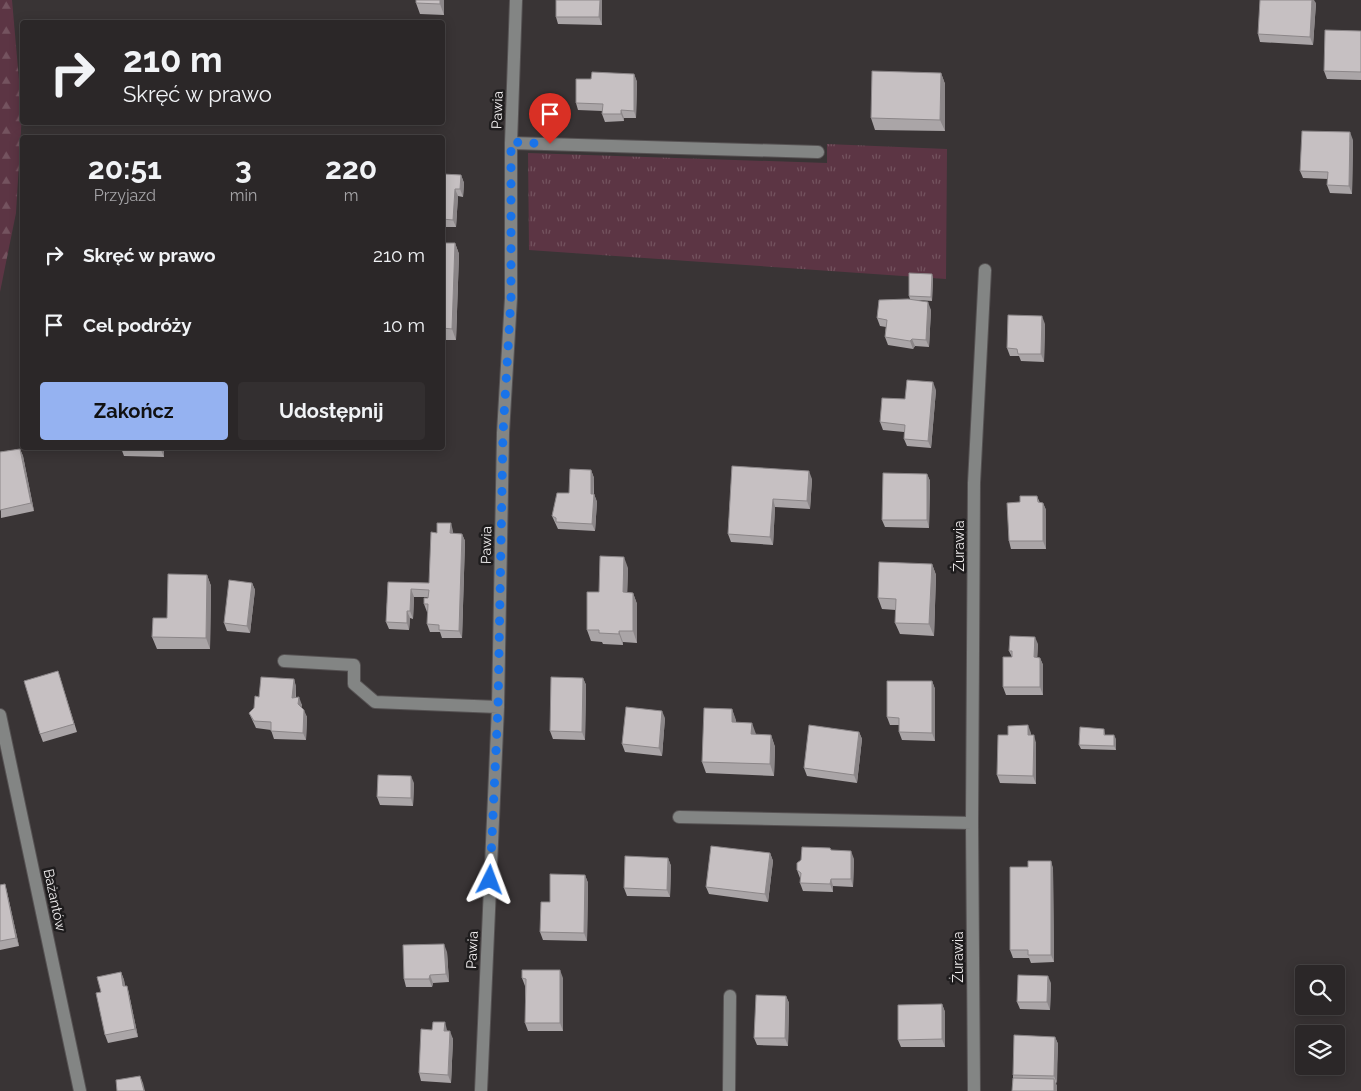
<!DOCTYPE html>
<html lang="pl">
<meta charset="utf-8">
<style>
body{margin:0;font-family:Raleway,sans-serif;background:#332f30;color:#f1f3f6;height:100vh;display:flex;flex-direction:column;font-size:19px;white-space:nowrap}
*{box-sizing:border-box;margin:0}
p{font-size:16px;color:#a6a5a8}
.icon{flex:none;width:28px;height:28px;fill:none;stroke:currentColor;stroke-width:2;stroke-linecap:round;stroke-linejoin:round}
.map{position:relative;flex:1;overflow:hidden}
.side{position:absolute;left:20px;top:135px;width:425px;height:315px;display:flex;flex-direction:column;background:#2b2728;border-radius:5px;box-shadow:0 2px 12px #0003,0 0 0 1px #474445}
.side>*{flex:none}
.hud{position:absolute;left:20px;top:20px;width:425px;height:105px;border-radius:5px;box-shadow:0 2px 12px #0003,0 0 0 1px #474445;background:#2b2728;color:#f1f3f6;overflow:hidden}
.buttons{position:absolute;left:1295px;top:965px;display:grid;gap:10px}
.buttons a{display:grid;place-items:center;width:50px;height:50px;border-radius:5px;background:#2b2728;box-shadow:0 2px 12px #0003,0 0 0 1px #474445;font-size:25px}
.pin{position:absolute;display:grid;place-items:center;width:42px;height:42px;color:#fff;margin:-51px -21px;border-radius:50% 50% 50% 0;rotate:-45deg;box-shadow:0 0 5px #0007}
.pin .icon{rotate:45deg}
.me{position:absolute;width:55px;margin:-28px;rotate:3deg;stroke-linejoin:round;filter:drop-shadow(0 0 4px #0008)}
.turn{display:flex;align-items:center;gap:18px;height:105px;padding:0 20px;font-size:22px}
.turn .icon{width:65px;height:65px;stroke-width:2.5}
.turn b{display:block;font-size:35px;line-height:42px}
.eta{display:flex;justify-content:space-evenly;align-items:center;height:85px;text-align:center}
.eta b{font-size:30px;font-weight:700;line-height:35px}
.cta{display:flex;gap:10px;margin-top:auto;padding:10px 20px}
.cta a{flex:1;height:58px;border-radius:5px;background:#95b2f1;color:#111;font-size:20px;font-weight:700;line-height:58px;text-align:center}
.cta a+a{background:#332f30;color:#f1f3f6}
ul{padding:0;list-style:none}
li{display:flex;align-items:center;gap:15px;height:70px;padding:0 20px}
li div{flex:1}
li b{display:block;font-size:19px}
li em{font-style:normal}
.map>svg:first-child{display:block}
.grass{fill:url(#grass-tufts)}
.forest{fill:url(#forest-firs)}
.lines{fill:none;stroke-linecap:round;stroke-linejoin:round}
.minor-casing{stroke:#565253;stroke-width:14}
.minor{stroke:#838584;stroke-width:12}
.wall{fill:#aaa5a7}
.shaded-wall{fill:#8b8688}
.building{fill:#c6c0c2;stroke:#8b8688}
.route{stroke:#1a73e8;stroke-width:9;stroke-dasharray:0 16.2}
.labels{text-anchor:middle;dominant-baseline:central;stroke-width:5;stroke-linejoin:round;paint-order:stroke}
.street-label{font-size:14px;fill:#f0edee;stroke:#1e1c1d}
</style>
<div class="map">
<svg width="1361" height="1091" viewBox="0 0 1361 1091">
<defs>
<pattern id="grass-tufts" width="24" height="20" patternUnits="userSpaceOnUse" patternTransform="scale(1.25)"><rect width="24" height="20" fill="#5c3544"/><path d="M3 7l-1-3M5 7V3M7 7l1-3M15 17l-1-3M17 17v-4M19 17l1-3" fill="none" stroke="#74535f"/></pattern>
<pattern id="forest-firs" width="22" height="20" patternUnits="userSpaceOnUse" patternTransform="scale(1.25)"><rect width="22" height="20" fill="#5c3544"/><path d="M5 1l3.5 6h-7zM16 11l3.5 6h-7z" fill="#74535f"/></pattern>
</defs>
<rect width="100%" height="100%" fill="#393435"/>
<path class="grass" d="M827,144L947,149L946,279L529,250L528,153L827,163Z"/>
<path class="forest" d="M0,0H12L22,114L16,213L0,292Z"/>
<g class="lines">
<g class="minor-casing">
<path id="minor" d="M511,143L818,152
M284,661L354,665V684L375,702L498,707
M0,715L80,1091
M679,817L972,823
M481,1091L498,707L503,433L511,298V143L516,0
M729,1091L730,996
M974,1091L972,823L974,483L985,270"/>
</g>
<use href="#minor" class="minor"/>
</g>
<path class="wall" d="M416,0H444V15L420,14L416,3Z
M556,0H602V25L558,24L556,17Z
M1316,3L1313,45L1260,42L1258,34Z
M1361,31V80L1327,79L1324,71Z
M941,73L945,84V131L875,130L871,118Z
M634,74L637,82L636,118H624V121L605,122L602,114V111L578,110L576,103L591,79Z
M1353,140L1352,194L1330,193L1327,185L1328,179L1303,178L1300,171Z
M442,174L461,175L464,183L463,197L458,196L456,227H442Z
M442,243H455L459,254L456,340H442Z
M933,277L932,301L917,300L931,310L929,347L915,346L913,349L888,345L885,337L886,327L880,326L877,318L910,299L909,296Z
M1045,324L1044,362L1021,361L1019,356H1010L1007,348Z
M936,390L931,448L907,446L904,439V432L883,430L880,422L905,399Z
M121,448H164V457L124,456Z
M20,449L23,456L34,511L1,518L0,452Z
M732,466L812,479L810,509L775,507L773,545L731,542L728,534Z
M591,470L594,478V494L597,502L595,531L558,529L552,516L569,493Z
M927,474L930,481L929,528L885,527L882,520Z
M1037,496L1040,503H1043L1046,510V549H1011L1009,541L1020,502Z
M453,531V533L462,534L465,541L462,638H442L440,632H430L427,624L428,612H427L424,604L428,597H414L413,619L410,618L409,630L389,629L386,622L388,582L429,583L437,533Z
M932,564L936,575L934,636L900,634L895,623L896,610L882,609L878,598Z
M628,568L627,592L633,593L637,604V643L623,642V645L603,644L602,642L591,641L587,630L599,592Z
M207,575L211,586L210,649H157L152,637L167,618Z
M252,583L255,590L250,633L227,631L224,623Z
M1038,644L1037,657L1040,658L1043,665V695H1006L1003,687L1012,657L1009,651Z
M58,671L77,732L43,742L40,734Z
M583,678L586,685L585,740L553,739L550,731Z
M294,679L296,687V698L302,705L301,707L307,717L306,740L274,739L271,730L256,728L249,713L254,708L259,697Z
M932,681L935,689V741L902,740L899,732V725H890L887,717Z
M732,709L736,722L756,735H771L775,747L774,776L706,773L702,762Z
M665,718L662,756L625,752L622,744Z
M1104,729L1105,735L1116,739V750L1081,749L1079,745Z
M859,732L862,739L857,783L807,776L804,768Z
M1031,733V735L1036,743V784L1000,783L997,775L1008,735Z
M414,783L413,806L380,805L377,797Z
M831,850L854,859L853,887L833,886V892L803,891L800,883V878L797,870Z
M770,853L773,861L768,902L709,894L706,887Z
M668,858L671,866L670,897L627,896L624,888Z
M1051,861L1053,869L1054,962L1031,963L1029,958H1013L1010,950L1028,867Z
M585,875L588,883L587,941L543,940L540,932L550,902Z
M5,884L7,892L19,946L0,950V885Z
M447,952L449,982L433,983L432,987H406L404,979Z
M121,972L124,980L125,986H127L129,994L138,1037L108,1043L105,1035L101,992Z
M522,978H563V1031H528L525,1023V986Z
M1051,983L1050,1010L1020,1009L1017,1002Z
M786,996L789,1003L788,1046L757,1045L754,1038Z
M942,1004L945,1012V1047H901L898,1040Z
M447,1030L453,1039L451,1083L421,1081L419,1073Z
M1055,1037L1058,1044L1056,1084L1057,1086V1091H1012L1013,1078V1075Z"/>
<path class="shaded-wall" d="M440,0H444V15L440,4Z
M600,0H602V25L599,17Z
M1312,0H1314L1316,3L1313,45L1310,37Z
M941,73L945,84V131L940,120Z
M634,74L637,82L636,118L634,111Z
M621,110L624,118V121L621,114Z
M1350,132L1353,140L1352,194L1349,186Z
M461,175L464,183L463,197L460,189Z
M455,189L458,196L456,227L453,220Z
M455,243L459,254L456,340L452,329Z
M932,274L933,277L932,301L931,297Z
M928,302L931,310L929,347L926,340Z
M1042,316L1045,324L1044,362L1041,354Z
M912,339L915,346L913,349L910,341Z
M933,382L936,390L931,448L928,441Z
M161,448H164V457L161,450Z
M20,449L23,456L34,511L31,503Z
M591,470L594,478L593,502L591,494Z
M809,471L812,479L810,509L807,501Z
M927,474L930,481L929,528L927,520Z
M594,494L597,502L595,531L592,524Z
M773,499L775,507L773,545L770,537Z
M1043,503L1046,510V549L1043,541Z
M451,523L453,531V541L450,533Z
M462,534L465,541L462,638L459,631Z
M624,557L628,568L627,604L623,592Z
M932,564L936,575L934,636L929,624Z
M207,575L211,586L210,649L206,638Z
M252,583L255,590L250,633L247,626Z
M411,589L414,597L413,619L410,611Z
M633,593L637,604V643L633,631Z
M407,611L410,618L409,630L407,623Z
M619,631L623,642V645L619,634Z
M1035,637L1038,644L1037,665L1034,657Z
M1040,658L1043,665V695L1040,687Z
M583,678L586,685L585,740L582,732Z
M294,679L296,687L295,706L292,698Z
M932,681L935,689V741L932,733Z
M299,697L302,705L301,711L298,704Z
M732,709L736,720V733L732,722Z
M304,710L307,717L306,740L303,733Z
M662,711L665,718L662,756L659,748Z
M752,723L756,734L755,746L751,734Z
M1028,725L1031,733V743L1028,735Z
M859,732L862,739L857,783L854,775Z
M771,735L775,747L774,776L770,764Z
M1034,735L1036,743V784L1033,776Z
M1114,735L1116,739V750L1114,746Z
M411,776L414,783L413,806L411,798Z
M851,851L854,859L853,887L851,879Z
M770,853L773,861L768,902L765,894Z
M668,858L671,866L670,897L667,890Z
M1051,861L1053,869L1054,962L1051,955Z
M585,875L588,883L587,941L584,933Z
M831,879L833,886V892L830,884Z
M5,884L7,892L19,946L16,938Z
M444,944L447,952L449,982L446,974Z
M560,970L563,978V1031L560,1023Z
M121,972L124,980L126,994L123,986Z
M430,975L433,983L432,987L429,979Z
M1048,976L1051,983L1050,1010L1047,1002Z
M127,986L129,994L138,1037L135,1029Z
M786,996L789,1003L788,1046L785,1038Z
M942,1004L945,1012V1047L942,1039Z
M445,1022L447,1030V1038L444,1031Z
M450,1031L453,1039L451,1083L448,1075Z
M1055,1037L1058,1044L1057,1084L1054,1076Z
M140,1076L143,1083L145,1091H144Z
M1054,1079L1057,1086V1091H1054Z"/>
<path class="building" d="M416,0H440V4L416,3Z
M556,0H600L599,17H556Z
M1260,0H1312L1310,37L1258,34Z
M1325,30L1361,31V72L1324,71Z
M872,71L941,73L940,120L871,118Z
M592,72L634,74V111L621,110V114H602L603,104L576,103V79H591Z
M1302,131L1350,132L1349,186L1327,185L1328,172L1300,171Z
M442,174L461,175L460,189H455L453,220L442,219Z
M442,243H455L452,329L442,328Z
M909,273L932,274L931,297L909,296Z
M908,299L928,302L926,340L912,339L910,341L885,337L887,320L877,318L879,300Z
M1008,315L1042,316L1041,354H1018L1017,349L1007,348Z
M907,380L933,382L928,441L904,439L905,425L880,422L882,398L905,399Z
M121,448H161V450L121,449Z
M20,449L31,503L0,510V452Z
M732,466L809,471L807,501L773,499L770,537L728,534Z
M570,469L591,470V494H594L592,524L556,522V518L552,516L557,493H569Z
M883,473L927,474V520H882Z
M1020,496H1037L1038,502L1043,503V541H1009L1007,503L1020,502Z
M437,523H451L450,533L462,534L459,631L439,630V625L427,624L428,604H424V598H428L429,590L411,589L410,611H407V623L386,622L388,582L429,583L431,532L437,533Z
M600,556L624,557L623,592L633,593V631H619V634L599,633V630H587V592H599Z
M879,562L932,564L929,624L895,623L896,599L878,598Z
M168,574L207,575L206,638L152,637L153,618H167Z
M229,580L252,583L247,626L224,623Z
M1010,636L1035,637L1034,657L1040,658V687H1003V657H1012V651H1009Z
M58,671L74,724L40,734L24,681Z
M261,677L294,679L292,698L299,697L298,704L304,710L303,733L271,731V722L254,721L249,713L254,708L255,696L259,697Z
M551,677L583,678L582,732L550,731Z
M887,681H932V733L899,732V718L887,717Z
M626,707L662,711L659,748L622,744Z
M704,708L732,709V722L752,723L751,734L771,735L770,764L702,762Z
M809,725L859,732L854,775L804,768Z
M1028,725V735H1034L1033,776L997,775L998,735H1008V726Z
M1080,727L1104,729V735H1114V746L1079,745Z
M378,775L411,776V798L377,797Z
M711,846L770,853L765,894L706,887Z
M802,847L830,848L831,850L851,851V879H831L830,884L800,883L801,873L797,870V863L801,860Z
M625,856L668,858L667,890L624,888Z
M1028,861H1051V955H1028V950H1010V867H1028Z
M550,874L585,875L584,933L540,932L541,902H550Z
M5,884L16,938L0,941V885Z
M444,944L446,974L430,975L429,979H404L403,945Z
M522,970H560V1023H525L526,979L522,978Z
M121,972L123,986H127L135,1029L105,1035L96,993L101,992L97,977Z
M1018,975L1048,976L1047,1002H1017Z
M756,995L786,996L785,1038H754Z
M942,1004V1039L898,1040V1005Z
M433,1022H445L444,1031H450L448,1075L419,1073L421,1029L432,1030Z
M1014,1035L1055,1037L1054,1076L1013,1075Z
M140,1076L144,1091H117L116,1080Z
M1013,1078L1054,1079V1091H1012Z"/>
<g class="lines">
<path class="route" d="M490,880L498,707L503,433L511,298V142L550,144"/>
</g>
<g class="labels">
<g class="street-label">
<text transform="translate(497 110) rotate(-88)">Pawia</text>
<text transform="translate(486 545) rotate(-89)">Pawia</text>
<text transform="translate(959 546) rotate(-90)">Żurawia</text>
<text transform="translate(55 900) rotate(78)">Bażantów</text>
<text transform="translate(472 950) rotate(-87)">Pawia</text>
<text transform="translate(958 957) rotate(-90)">Żurawia</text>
</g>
</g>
</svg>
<div class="buttons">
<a><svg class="icon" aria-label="search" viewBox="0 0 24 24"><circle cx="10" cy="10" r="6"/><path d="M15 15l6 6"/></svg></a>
<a><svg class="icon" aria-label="layers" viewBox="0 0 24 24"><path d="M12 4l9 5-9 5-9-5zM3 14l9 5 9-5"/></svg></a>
</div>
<div class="pin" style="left:550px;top:144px;background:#d93025"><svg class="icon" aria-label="arrive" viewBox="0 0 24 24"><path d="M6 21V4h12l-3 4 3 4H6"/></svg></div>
<svg class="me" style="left:490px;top:880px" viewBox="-20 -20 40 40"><path d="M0-17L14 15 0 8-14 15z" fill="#1a73e8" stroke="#fff" stroke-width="4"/></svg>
<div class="hud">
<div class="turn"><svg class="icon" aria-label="right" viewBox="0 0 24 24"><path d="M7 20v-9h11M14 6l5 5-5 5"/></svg><div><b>210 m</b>Skręć w prawo</div></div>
</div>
<section class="side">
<div class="eta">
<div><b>20:51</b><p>Przyjazd</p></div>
<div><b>3</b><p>min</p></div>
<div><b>220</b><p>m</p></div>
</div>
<ul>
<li><svg class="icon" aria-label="right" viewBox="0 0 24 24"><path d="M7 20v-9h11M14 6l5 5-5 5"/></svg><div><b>Skręć w prawo</b></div><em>210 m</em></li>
<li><svg class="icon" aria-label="arrive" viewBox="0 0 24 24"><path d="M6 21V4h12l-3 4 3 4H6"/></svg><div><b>Cel podróży</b></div><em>10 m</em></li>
</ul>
<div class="cta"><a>Zakończ</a><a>Udostępnij</a></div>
</section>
</div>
